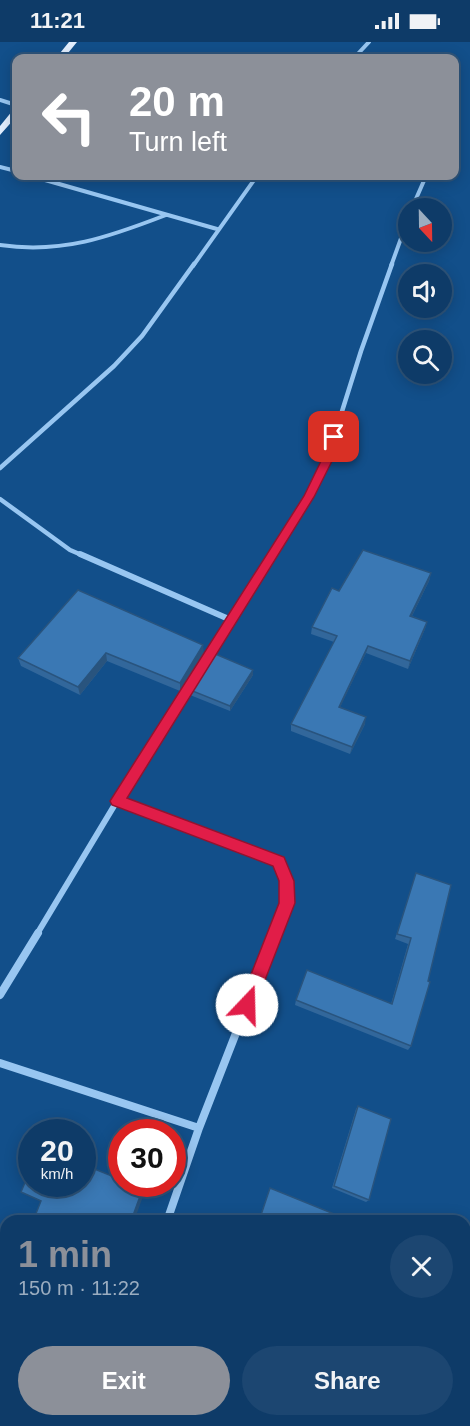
<!DOCTYPE html>
<meta charset="utf-8">
<style>
body{margin:0;font-family:Helvetica,sans-serif;background:#1c4671;color:#f1f3f6;height:100vh;display:flex;flex-direction:column;font-size:22px;white-space:nowrap}
*{box-sizing:border-box;margin:0}
p{font-size:20px;color:#9badc0}
.icon{flex:none;width:33px;height:33px;fill:none;stroke:currentColor;stroke-width:2;stroke-linecap:round;stroke-linejoin:round}
.map{position:relative;flex:1;overflow:hidden}
.side{position:absolute;left:0px;top:1173px;width:471px;height:212px;display:flex;flex-direction:column;background:#0e3b68;border-radius:18px 18px 0 0;box-shadow:0 3px 15px #0003,0 0 0 2px #2e557c}
.side>*{flex:none}
.guide{position:absolute;left:12px;top:12px;width:447px;height:126px;border-radius:12px;box-shadow:0 3px 15px #0003,0 0 0 2px #2e557c;background:#8c9099;color:#fff;overflow:hidden}
.needle{width:39px;rotate:158deg}
.controls{position:absolute;left:398px;top:156px;display:grid;gap:12px}
.controls a{display:grid;place-items:center;width:54px;height:54px;border-radius:50%;background:#0e3b68;box-shadow:0 3px 15px #0003,0 0 0 2px #2e557c;font-size:30px}
.speed{position:absolute;left:18px;top:1077px;display:flex;gap:12px;font-size:30px;font-weight:700;text-align:center}
.speed>*{display:grid;place-content:center;width:78px;height:78px;border-radius:50%;background:#0e3b68;box-shadow:0 3px 15px #0003,0 0 0 2px #2e557c;line-height:1}
.speed small{font-size:15px;font-weight:400}
.speed .limit{border:9px solid #d22;background:#fff;color:#111}
.pin{position:absolute;display:grid;place-items:center;width:51px;height:51px;color:#fff;margin:-26px;border-radius:12px;box-shadow:0 3px 9px #0006}
.me{position:absolute;width:66px;margin:-33px;rotate:21deg;stroke-linejoin:round;filter:drop-shadow(0 0 4px #0008)}
.turn{display:flex;align-items:center;gap:21px;height:126px;padding:0 18px;font-size:27px}
.turn .icon{width:78px;height:78px;stroke-width:2.5}
.turn b{display:block;font-size:42px;line-height:51px}
.round{display:grid;place-items:center;flex:none;width:63px;height:63px;border-radius:32px;background:#1c4671}
.headline{display:flex;align-items:center;justify-content:space-between;height:102px;padding:0 18px}
h1{font-size:36px;font-weight:700;line-height:45px;color:#8c9099}
.button{display:flex;gap:12px;margin-top:auto;padding:12px 18px}
.button a{flex:1;height:69px;border-radius:36px;background:#8c9099;color:#fff;font-size:24px;font-weight:700;line-height:69px;text-align:center}
.button a+a{background:#1c4671;color:#f1f3f6}
.status{display:flex;justify-content:space-between;align-items:center;height:42px;padding:0 30px;background:#0e3b68;direction:ltr}
.status svg{height:16px;fill:currentColor}
.map>svg:first-child{display:block}
.water{fill:#396692;stroke:#8ac2f4;stroke-width:1.5}
.lines{fill:none;stroke-linecap:round;stroke-linejoin:round}
.street-far3{stroke:#98c6f1;stroke-width:4}
.street-far2{stroke:#98c6f1;stroke-width:4.5}
.street-far1{stroke:#98c6f1;stroke-width:6}
.street{stroke:#98c6f1;stroke-width:8}
.primary{fill:#e2efff;fill-rule:evenodd}
.wall{fill:#32679b}
.shaded-wall{fill:#29547e}
.building{fill:#3a78b4;stroke:#29547e;stroke-width:1.5}
.route{fill:#e11d48;stroke:#92132f;stroke-width:1.5}
</style>
<div class="status"><b>11:21</b><svg viewBox="0 0 49 12"><path d="M0 12V9h3v3zM5 12V6h3v6zM10 12V3h3v9zM15 12V0h3v12zM26 1h20v11H26zM47 4h2v5h-2z"/></svg></div>
<div class="map">
<svg width="470" height="1384" viewBox="0 0 470 1384">
<rect width="100%" height="100%" fill="#124f8a"/>
<path class="water" d="M470,1231V1384H437L438,1379L465,1378V1255Z"/>
<g class="lines">
<path class="street-far3" d="M354,16L369,0
M0,58L16,63
M0,125L16,129
M31,134L217,187
M412,166L426,134
M0,203C62,212 109,195 166,173
M193,224L257,134
M391,224L408,177"/>
<path class="street-far2" d="M0,426L114,324L142,294L194,222
M0,457L70,508L84,514
M272,514L309,455L327,417L361,309L392,222"/>
<path class="street-far1" d="M80,512L231,578
M117,759L279,819C291,850 287,862 275,892
M37,892L117,759L273,512"/>
<path class="street" d="M0,953L38,891
M0,1021L199,1086
M167,1179L199,1086L275,891
M98,1384L100,1378"/>
<path class="primary" d="M69,0H77L64,16H56Z
M13,68H16V75L0,93V84Z"/>
</g>
<path class="wall" d="M431,531L429,539L412,574L427,580L425,587L408,627L366,611L340,665L365,682L350,712L291,689V682L334,600L311,592L312,585L339,549Z
M78,548L204,612L180,649L107,619L80,653L21,624L18,616Z
M253,633L230,669L190,653V648Z
M416,831L411,1004L408,1008L295,963L296,958L391,962L408,902L395,897Z
M358,1064L369,1158L366,1160L332,1146L356,1067Z"/>
<path class="shaded-wall" d="M431,531L429,539L408,582L410,574Z
M427,580L425,587L408,627L410,619Z
M203,603L204,612L180,649V641Z
M368,604L366,611L337,672L339,665Z
M106,611L107,619L80,653L78,645Z
M253,628V633L230,669V664Z
M366,675L365,682L350,712L352,705Z
M143,1146L145,1149L134,1179H131Z
M75,1378H78L76,1384H73Z"/>
<path class="building" d="M363,508L431,531L410,574L427,580L410,619L368,604L339,665L366,675L352,705L291,682L337,594L312,585L332,546L339,549Z
M78,548L203,603L180,641L106,611L78,645L18,616Z
M213,611L253,628L230,664L190,648Z
M416,831L451,843L428,939L430,940L411,1004L296,958L307,928L392,962L411,896L397,892Z
M358,1064L391,1077L369,1158L334,1144Z
M82,1122L122,1138V1142H131L143,1146L131,1179H33L41,1159L21,1150L32,1124V1142H82Z
M270,1146L349,1178V1179H259Z
M6,1242V1348L0,1345V1256Z
M30,1378H75L73,1384H28Z
M245,1378H282L281,1380L284,1382L283,1384H242Z"/>
<path class="route" d="M334,392L339,395L333,417L314,455L127,756L284,815L294,839L295,861L253,969L247,972L241,969L239,963L279,861V839L273,824L112,763L110,759L304,454L322,417L329,395Z"/>
</svg>
<div class="controls">
<a><svg class="needle" viewBox="-14 -14 28 28"><path d="M0-13l5 13h-10z" fill="#e53935"/><path d="M0 13l5-13h-10z" fill="#9badc0"/></svg></a>
<a><svg class="icon" aria-label="sound" viewBox="0 0 24 24"><path d="M4 9h4l5-4v14l-5-4H4zM17 9q2 3 0 6"/></svg></a>
<a><svg class="icon" aria-label="search" viewBox="0 0 24 24"><circle cx="10" cy="10" r="6"/><path d="M15 15l6 6"/></svg></a>
</div>
<div class="speed"><div>20<small>km/h</small></div><div class="limit">30</div></div>
<div class="pin" style="left:334px;top:395px;background:#d93025"><svg class="icon" aria-label="arrive" viewBox="0 0 24 24"><path d="M6 21V4h12l-3 4 3 4H6"/></svg></div>
<svg class="me" style="left:247px;top:963px" viewBox="-20 -20 40 40"><circle r="19" fill="#fff"/><path d="M0-13L10 11 0 6-10 11z" fill="#e11d48"/></svg>
<div class="guide">
<div class="turn"><svg class="icon" aria-label="left" viewBox="0 0 24 24"><path d="M17 20v-9H6M10 6l-5 5 5 5"/></svg><div><b>20 m</b>Turn left</div></div>
</div>
<section class="side">
<div class="headline"><div><h1>1 min</h1><p>150 m · 11:22</p></div><a class="round"><svg class="icon" aria-label="close" viewBox="0 0 24 24"><path d="M6 6l12 12M18 6L6 18"/></svg></a></div>
<div class="button"><a>Exit</a><a>Share</a></div>
</section>
</div>
